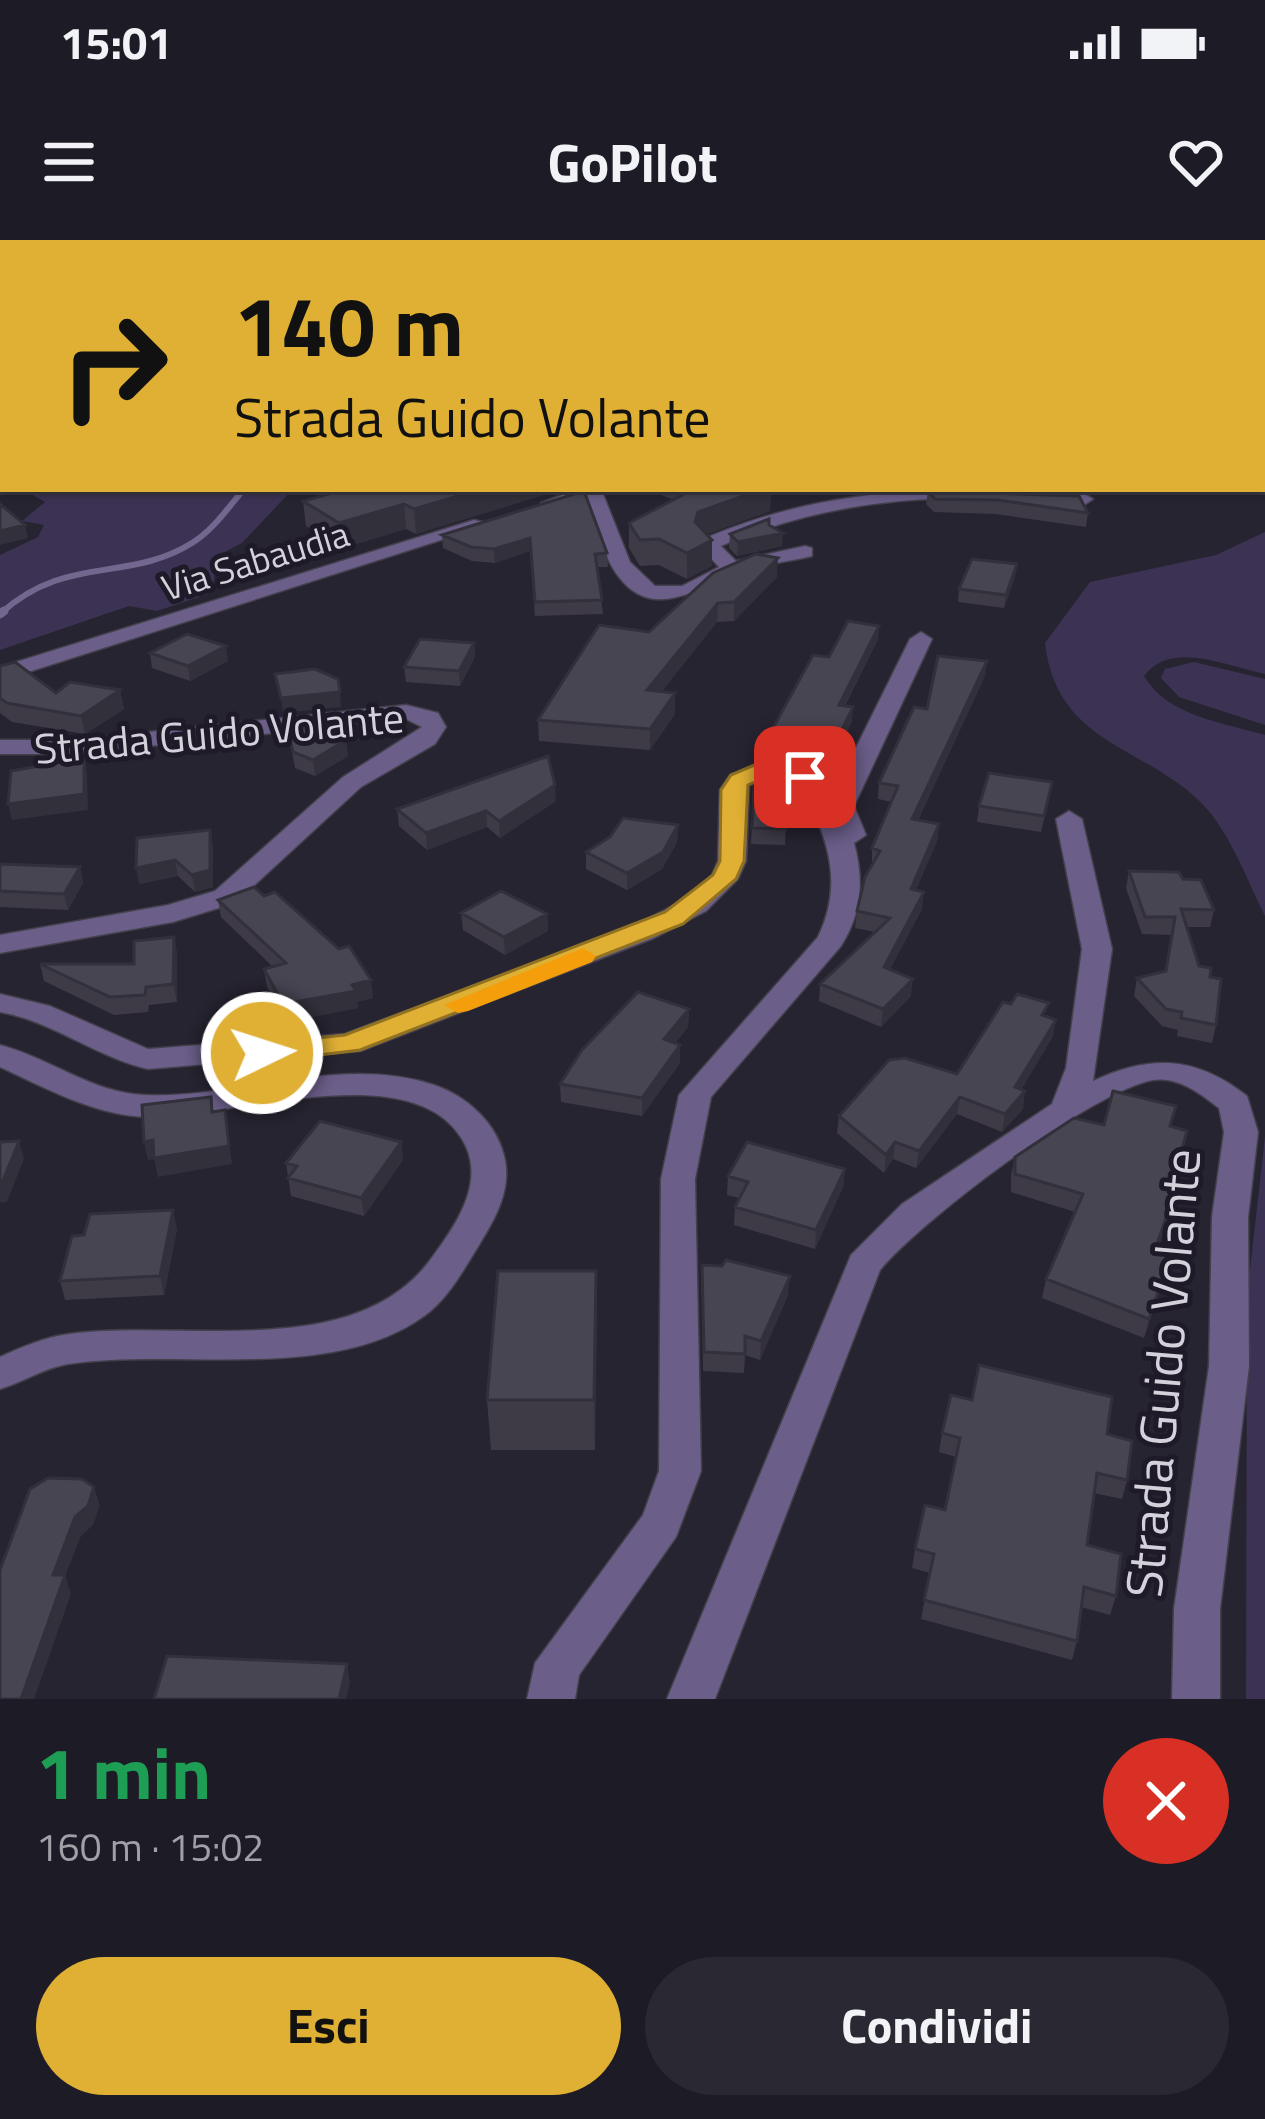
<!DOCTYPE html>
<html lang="it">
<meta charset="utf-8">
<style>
body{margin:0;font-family:"Titillium Web",sans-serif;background:#2a2832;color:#f1f3f6;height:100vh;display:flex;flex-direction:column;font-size:45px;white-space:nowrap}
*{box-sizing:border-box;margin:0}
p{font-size:39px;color:#a0a1a7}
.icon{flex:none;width:66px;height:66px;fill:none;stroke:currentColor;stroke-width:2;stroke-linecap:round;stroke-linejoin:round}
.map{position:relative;height:1459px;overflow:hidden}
.sheet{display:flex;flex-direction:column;background:#1d1b25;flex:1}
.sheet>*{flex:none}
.hud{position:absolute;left:0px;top:0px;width:1266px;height:252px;box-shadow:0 3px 9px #0004,0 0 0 3px #3b3942;background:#dfb034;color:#111;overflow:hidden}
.pin{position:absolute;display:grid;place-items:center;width:102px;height:102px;color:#fff;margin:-51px;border-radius:24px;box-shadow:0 6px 18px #0006}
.me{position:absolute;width:132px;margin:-66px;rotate:86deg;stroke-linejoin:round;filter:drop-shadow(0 0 9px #0008)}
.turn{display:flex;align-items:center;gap:42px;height:252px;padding:0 36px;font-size:54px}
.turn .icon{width:156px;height:156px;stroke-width:2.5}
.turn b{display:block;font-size:84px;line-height:102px}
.round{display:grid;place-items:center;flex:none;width:126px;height:126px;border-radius:63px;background:#2a2832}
.headline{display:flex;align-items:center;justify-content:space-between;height:204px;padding:0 36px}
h1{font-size:72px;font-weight:700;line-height:90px;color:#1e9e55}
.action{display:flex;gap:24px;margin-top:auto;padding:24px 36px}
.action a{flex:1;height:138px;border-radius:72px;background:#dfb034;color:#111;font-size:48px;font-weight:700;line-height:138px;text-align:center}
.action a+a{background:#2a2832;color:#f1f3f6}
.status{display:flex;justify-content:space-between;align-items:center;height:84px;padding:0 60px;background:#1d1b25;direction:ltr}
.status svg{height:33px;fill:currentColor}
header{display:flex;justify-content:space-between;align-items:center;height:156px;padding:0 36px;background:#1d1b25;font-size:54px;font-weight:700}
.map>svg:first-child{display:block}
.green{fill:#3c3253}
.water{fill:#4b396f;stroke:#74678f;stroke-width:3}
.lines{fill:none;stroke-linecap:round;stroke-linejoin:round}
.stream-far1{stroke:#74678f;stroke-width:6}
.stream{stroke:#74678f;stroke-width:9}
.minor-casing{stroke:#43404c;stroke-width:3}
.major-casing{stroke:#43404c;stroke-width:3}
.minor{fill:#6b5e89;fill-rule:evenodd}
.major{fill:#b095ed;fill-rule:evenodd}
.wall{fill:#3e3b47}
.shaded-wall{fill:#32303a}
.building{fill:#484553;stroke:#32303a;stroke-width:3}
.route{fill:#dfb034;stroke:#917222;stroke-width:3}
.slow{fill:#f59e0b}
.labels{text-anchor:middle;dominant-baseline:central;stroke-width:10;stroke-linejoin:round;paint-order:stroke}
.far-street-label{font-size:36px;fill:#d3d1da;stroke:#1e1a27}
.street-label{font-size:42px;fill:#d3d1da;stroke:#1e1a27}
.near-street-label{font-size:51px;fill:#d3d1da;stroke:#1e1a27}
</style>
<div class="status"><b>15:01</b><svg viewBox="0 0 49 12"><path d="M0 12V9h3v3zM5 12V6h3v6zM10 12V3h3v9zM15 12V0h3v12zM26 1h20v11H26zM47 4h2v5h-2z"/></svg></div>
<header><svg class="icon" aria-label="menu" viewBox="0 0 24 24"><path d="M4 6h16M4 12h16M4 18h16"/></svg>GoPilot<svg class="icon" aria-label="heart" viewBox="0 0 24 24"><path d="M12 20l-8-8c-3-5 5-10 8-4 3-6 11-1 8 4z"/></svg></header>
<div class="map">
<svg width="1265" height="1459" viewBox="0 0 1265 1459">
<rect width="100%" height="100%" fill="#272431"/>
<path class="green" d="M22,249H293L242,303L215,317L214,352L157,371L129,366L0,410V315L38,297L44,285L22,281L45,262Z
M1265,292V434C1229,427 1171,399 1144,436C1167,476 1224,483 1265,495V676C1248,642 1232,598 1207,569C1150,505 1057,508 1045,403L1090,342L1216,315Z
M1194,422L1265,439V485L1179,457L1161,438L1165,429Z
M1265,896V1459H1246L1247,1057Z"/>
<path class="water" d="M0,0H575L3,3V14Z"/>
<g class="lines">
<path class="stream-far1" d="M0,374C65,314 128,343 192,303C213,290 228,268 244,249"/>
<path class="stream" d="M0,374L4,371"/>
<g class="minor-casing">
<path id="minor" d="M578,249H607L603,254L630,322L655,346H682L719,327L698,304L701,300C808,254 897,249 1012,249C1036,249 1074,245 1093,259L1084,265C960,251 837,255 721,306L736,321L805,306L812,308V316C788,322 761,324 738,333C699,347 653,382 619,337C601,314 598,284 586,258L550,269L541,263Z
M474,280L491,284L0,441V427Z
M921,392L932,399L854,566L866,595L854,603C864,640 862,673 841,706L711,857L695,939L701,1231L676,1297L579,1435L575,1459H527L535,1423L643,1275L659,1231L661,939L679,855L818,697C844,643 828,599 803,549L772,538L749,545L746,621L738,639L706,671L654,698L360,811L148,829C96,817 52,781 0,772V754L50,766L148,809L345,794L634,686L686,659L712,635L718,621L720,550L730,535L773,522L822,539L832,556L910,399Z
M406,465L438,473L446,487L435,504L361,547L235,663L173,682L0,713V695L168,665L215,651L343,537L422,487L406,479L73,514H0V500H73Z
M1069,571L1082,579L1112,709L1093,841C1151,814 1196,816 1247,856L1258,892L1248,977L1249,1126L1220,1369V1459H1172L1174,1369L1209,1126L1212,977L1224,892L1219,868C1201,854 1178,836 1153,840C1092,851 921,980 880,1030L715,1459H667L851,1015L902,964L1052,864L1066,828L1082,709L1056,579Z
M0,805C50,818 92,853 145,855C240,859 340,814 434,845C467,856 498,884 505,920C511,951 495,979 479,1005C464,1029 448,1059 424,1076C330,1144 176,1107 68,1124C44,1128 23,1142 0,1149V1117C22,1107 45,1097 69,1094C182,1078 354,1124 431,1019C457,984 489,938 460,896C406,815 228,879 146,877C94,875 46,848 0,827Z"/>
</g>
<g class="major-casing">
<path id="major" d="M1263,191H1265V201H1263Z"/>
</g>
<use href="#minor" class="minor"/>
<use href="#major" class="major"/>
</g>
<path class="wall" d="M0,11H3V163L0,162Z
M563,249L416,294L406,289L342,308L306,286L303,261Z
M646,249H771L770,271L707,294L712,300V326L687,339L659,325L640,326L629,308V283L674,260Z
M928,251L1088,273L1086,287L996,274L934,272L926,264Z
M769,285L782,306L737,316L729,308L730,294Z
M442,295L607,313L608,327H597L603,374L535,376L530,311L495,323L472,321L443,308Z
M777,337L734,381L717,382L661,452L675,474L650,510L539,501L538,480L649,392Z
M1015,337L1004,368L958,362L959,349Z
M878,399L845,466L852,481L837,513L772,502L773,488L829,417Z
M474,403L475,417L460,446L406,442L404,427Z
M150,413L228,421L190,441L152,428Z
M987,421L985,436L918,580L939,584L937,601L916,650L922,669L890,729L911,756L881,787L819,761L820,744L875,692L855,688L857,671L872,625V608L892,562L878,559L879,543L927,469Z
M0,426L56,453L120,450L124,469L85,494L12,482L0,473Z
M286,480L348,516L315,536L295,528Z
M754,546L786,589L785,605L751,604Z
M1049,558L1041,592L977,582L979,566Z
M556,561L500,598L487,587L427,610L399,586L397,569Z
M678,585L677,602L662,629L627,650L586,629V612Z
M210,590L213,607V647L195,652L178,636L139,644Z
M0,624L80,627L83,643L68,670L0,667Z
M1129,631L1183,639L1214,670L1210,687H1186L1199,726L1210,737L1216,785L1212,803L1177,796L1178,790L1162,786L1134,756L1137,738L1165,731L1171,695L1142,694L1126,648Z
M218,660L373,758L357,762L358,768L286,782L267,747L264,729L273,727L221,677Z
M461,673L547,674L548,691L505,715L463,690Z
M174,697L177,714V762L149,765L148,772L114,775L44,741L40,724H134Z
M689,769L688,787L675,803L680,823L642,876L561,862L560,844Z
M1046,776L1053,796L1021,850L1023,869L1002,892L957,874L916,928L893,919L884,933L837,893L839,876L957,834Z
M1104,885L1171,887L1182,909L1189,911L1159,1005L1173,1009L1144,1098L1042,1058L1046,1039L1075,972L1011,952V935L1015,917Z
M401,902L403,920L364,976L291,956L286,923Z
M845,929L843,947L815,1009L734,985L735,967L739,958L727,955L728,936Z
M177,989L164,1055L65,1060L60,1041Z
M702,1025L788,1055L760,1120L745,1115L744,1133L703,1131Z
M596,1031L595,1210H491L487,1160Z
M942,1193L1107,1194L1127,1240L1122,1259L1094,1253L1087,1305L1116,1356L1110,1375L1081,1367L1077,1401L1072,1420L921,1379L930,1333L912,1328L915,1309L945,1270L956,1217L939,1212Z"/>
<path class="shaded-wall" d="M482,249H563L416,294L414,269Z
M763,249H771L770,271L697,297L695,282L698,272Z
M404,264L406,289L342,308L339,283Z
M25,285L28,298L0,305V291Z
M783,293L782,306L737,316L738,302Z
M530,298V311L495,323L494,309Z
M712,300V326L687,339V313Z
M778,318L777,337L734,381V362Z
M1017,324L1015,337L1004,368L1006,355Z
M718,363L717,382L647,470V450Z
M879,386L878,399L838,479L839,465Z
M474,403L475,417L460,446L459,431Z
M226,406L228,421L190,441L188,426Z
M987,421L985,436L910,596L912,579Z
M120,450L124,469L85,494L81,476Z
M340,452L341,467L283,473L281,458Z
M675,453V474L650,510V489Z
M853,467L852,481L837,513L838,498Z
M346,500L348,516L315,536L313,520Z
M84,518L87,533L88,570L12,580L8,564Z
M555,545L556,561L500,598L499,581Z
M486,571L487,587L427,610L426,593Z
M939,584L937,601L909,666L911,649Z
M678,585L677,602L662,629L627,650V633Z
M210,590L213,607V647L195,652L192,635Z
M175,620L178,636L139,644L136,628Z
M80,627L83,643L68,670L64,654Z
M924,652L922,669L882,744L884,727Z
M547,674L548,691L505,715L504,697Z
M174,697L177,714V762L173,744Z
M913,739L911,756L881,787L883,769Z
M371,740L373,758L357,762L358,768L286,782L283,764Z
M689,769L688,787L664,817V799Z
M1056,780L1053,796L1012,865L1015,847Z
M680,805V823L642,876V858Z
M1025,851L1023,869L1002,892L1005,874Z
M960,857L957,874L916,928L919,911Z
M225,870L232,924L158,937L154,919L148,920L144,902L153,900Z
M19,901L24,919L7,962L0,963V943Z
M401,902L403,920L364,976L361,958Z
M895,902L893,919L884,933L886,915Z
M1189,911L1184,929L1153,1023L1157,1004Z
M845,929L843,947L815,1009L816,990Z
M173,970L177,989L164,1055L160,1036Z
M1173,1009L1168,1028L1144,1098L1149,1079Z
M596,1031L597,1080L595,1210L594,1160Z
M790,1036L788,1055L760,1120L761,1101Z
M94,1247L100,1266L93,1285L81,1296L65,1336L71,1354L34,1459H21L53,1335L75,1277Z
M347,1424L350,1443L346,1459H339Z"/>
<path class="building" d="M0,11H3V106L0,105V46H2V32H0Z
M1263,104H1265V163H1263Z
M3,107V142H0V120Z
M347,249H482L414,269L404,264L339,283L303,261Z
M694,249H763L698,272L695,282L712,300L687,313L659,299L640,300L629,283Z
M584,251L607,313L595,314L602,360L535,362L530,298L494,309L471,307L442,295Z
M928,251L1079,256L1088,273L998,260L935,259Z
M0,264L25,285L0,291Z
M769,279V285L783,293L738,302L730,294Z
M756,314L778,318L734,362L718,363L647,450L675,453L650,489L538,480L599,385L649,392L713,333Z
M972,319L1017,324L1006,355L959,349Z
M848,381L879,386L839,465L853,467L838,498L773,488L813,415L829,417Z
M187,394L226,406L188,426L150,413Z
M420,399L474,403L459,431L404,427Z
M938,416L987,421L912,579L939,584L911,649L924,652L884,727L913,739L883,769L820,744L890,678L857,671L865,637L880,611L872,608L898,546L879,543L914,467L927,469Z
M15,422L56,453L70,442L120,450L81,476L7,463L0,458V426Z
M315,429L338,439L340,452L281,458L275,434Z
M343,475L346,500L313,520L293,512L286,480Z
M548,516L555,545L499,581L486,571L426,593L397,569Z
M84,518V554L8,564L11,531Z
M989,533L1052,542L1044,576L979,566Z
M754,546H781L786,589L752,588Z
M623,578L678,585L663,612L627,633L586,612L610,597Z
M210,590V630L192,635L175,620L136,628L137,598Z
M0,624L80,627L64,654L0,651Z
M1129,631L1179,632L1183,639L1201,640L1214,670L1181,669L1199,726L1211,728L1210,737L1221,739L1216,785L1181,778L1182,772L1166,769L1137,738L1166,731L1175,677H1145Z
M254,647L264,656L275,652L339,709L349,706L371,740L352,745L356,751L283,764L264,729L286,723L218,660Z
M501,651L547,674L504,697L461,673Z
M174,697L173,744L146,747L145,755L110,757L40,724H134V701Z
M638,752L689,769L664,799L680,805L642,858L560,844L582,810Z
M1017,754L1049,763L1042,775L1056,780L1015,847L1025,851L1005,874L960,857L919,911L895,902L886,915L839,876L889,820L905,818L957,834L1003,762L1011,764Z
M1113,851L1176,866L1170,886L1187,891L1182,909L1189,911L1157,1004L1173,1009L1149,1079L1046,1039L1083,954L1015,934V917L1074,878L1104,885Z
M211,857L212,872L225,870L229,906L154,918L153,900L144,902L142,865Z
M320,881L401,902L361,958L288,938L297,926L286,923Z
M19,901L2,943H0V902Z
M747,902L845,929L816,990L735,967L748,942L728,936Z
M173,970L160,1036L60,1041L72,996L84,995L90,974Z
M726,1020L790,1036L761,1101L745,1096V1114L704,1112L702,1025L722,1026Z
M498,1031H596L594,1160H487Z
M979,1125L1112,1157L1107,1194L1132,1201L1127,1240L1097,1233L1087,1305L1121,1314L1116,1356L1084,1347L1077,1401L924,1360L934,1314L915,1309L925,1265L945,1270L960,1198L942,1193L951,1155L972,1160Z
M48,1238L82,1239L94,1247L88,1266L75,1277L53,1335H65L21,1459H0V1330L30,1249Z
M167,1416L347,1424L339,1459H154Z"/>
<path class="route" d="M759,523L816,537C798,551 771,533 748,545L744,621L736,639L683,684L360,810L262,822L248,813L262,804L345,795L665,672L713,635L720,621L721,550L731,535Z"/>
<path class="slow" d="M583,708L596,716L592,722L468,771L458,773L444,765Z"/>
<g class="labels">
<g class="far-street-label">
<text transform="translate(255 320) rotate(-17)">Via Sabaudia</text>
</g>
<g class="street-label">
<text transform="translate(219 492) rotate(-5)">Strada Guido Volante</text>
</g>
<g class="near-street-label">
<text transform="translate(1162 1133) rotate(-85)">Strada Guido Volante</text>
</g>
</g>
</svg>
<div class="pin" style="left:805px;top:537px;background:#d93025"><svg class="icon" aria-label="arrive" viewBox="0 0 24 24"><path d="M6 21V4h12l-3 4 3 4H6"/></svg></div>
<svg class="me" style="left:262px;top:813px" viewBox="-20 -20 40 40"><circle r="17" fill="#dfb034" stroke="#fff" stroke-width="3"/><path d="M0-11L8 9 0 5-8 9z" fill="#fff"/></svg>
<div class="hud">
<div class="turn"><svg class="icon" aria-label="right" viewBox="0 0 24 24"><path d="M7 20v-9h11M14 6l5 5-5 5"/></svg><div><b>140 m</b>Strada Guido Volante</div></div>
</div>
</div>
<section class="sheet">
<div class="headline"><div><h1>1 min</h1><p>160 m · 15:02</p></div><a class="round" style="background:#d93025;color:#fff"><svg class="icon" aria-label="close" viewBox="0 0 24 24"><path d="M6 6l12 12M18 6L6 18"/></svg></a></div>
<div class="action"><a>Esci</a><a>Condividi</a></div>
</section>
